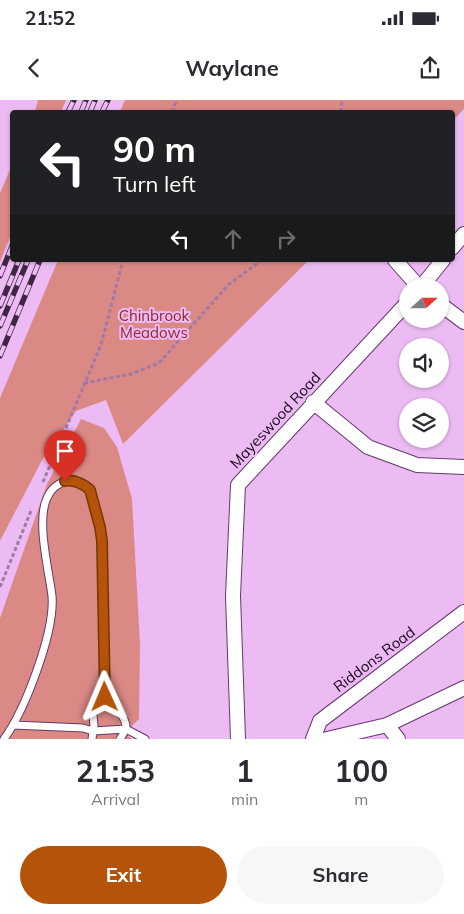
<!DOCTYPE html>
<style>
body{margin:0;font-family:Mulish,sans-serif;background:#f7f7f7;color:#2b2b33;height:100vh;display:flex;flex-direction:column;font-size:19px;white-space:nowrap}
*{box-sizing:border-box;margin:0}
p{font-size:16px;color:#7c7c81}
.icon{flex:none;width:28px;height:28px;fill:none;stroke:currentColor;stroke-width:2;stroke-linecap:round;stroke-linejoin:round}
.map{position:relative;height:639px;overflow:hidden}
.sheet{display:flex;flex-direction:column;background:#fff;flex:1}
.sheet>*{flex:none}
.banner{position:absolute;left:10px;top:10px;width:445px;height:152px;border-radius:5px;box-shadow:0 1px 4px #0004;background:#202124;color:#fff;overflow:hidden}
.needle{width:32px;rotate:69deg}
.fabs{position:absolute;left:399px;top:178px;display:grid;gap:10px}
.fabs a{display:grid;place-items:center;width:50px;height:50px;border-radius:50%;background:#fff;box-shadow:0 1px 4px #0004;font-size:25px}
.pin{position:absolute;display:grid;place-items:center;width:42px;height:42px;color:#fff;margin:-51px -21px;border-radius:50% 50% 50% 0;rotate:-45deg;box-shadow:0 0 5px #0007}
.pin .icon{rotate:45deg}
.me{position:absolute;width:55px;margin:-28px;rotate:359deg;stroke-linejoin:round;filter:drop-shadow(0 0 4px #0008)}
.turn{display:flex;align-items:center;gap:18px;height:105px;padding:0 20px;font-size:22px}
.turn .icon{width:65px;height:65px;stroke-width:2.5}
.turn b{display:block;font-size:35px;line-height:42px}
.lanes{display:flex;align-items:center;height:48px;padding:0 20px;background:#0003;justify-content:center;gap:25px;direction:ltr}
.lanes .off{opacity:.35}
.eta{display:flex;justify-content:space-evenly;align-items:center;height:85px;text-align:center}
.eta b{font-size:30px;font-weight:700;line-height:35px}
.action{display:flex;gap:10px;margin-top:auto;padding:10px 20px}
.action a{flex:1;height:58px;border-radius:30px;background:#b45309;color:#fff;font-size:20px;font-weight:700;line-height:58px;text-align:center}
.action a+a{background:#f7f7f7;color:#2b2b33}
.status{display:flex;justify-content:space-between;align-items:center;height:35px;padding:0 25px;background:#fff;direction:ltr}
.status svg{height:14px;fill:currentColor}
header{display:flex;justify-content:space-between;align-items:center;height:65px;padding:0 20px;background:#fff;font-size:22px;font-weight:700}
.map>svg:first-child{display:block}
.green{fill:#db8985}
.lines{fill:none;stroke-linecap:round;stroke-linejoin:round}
.service-casing{stroke:#65396b;stroke-width:9}
.minor-casing{stroke:#65396b;stroke-width:16}
.path{stroke:#a07aa6;stroke-width:3;stroke-dasharray:4 2.5;stroke-linecap:butt}
.service{stroke:#fff;stroke-width:7}
.minor{stroke:#fff;stroke-width:14}
.rail-casing{stroke:#3f2743;stroke-width:5.5}
.rail{stroke:#edbbf4;stroke-width:4;stroke-dasharray:11;stroke-linecap:butt}
.route-casing{stroke:#753606;stroke-width:12}
.route{stroke:#b45309;stroke-width:9}
.labels{text-anchor:middle;dominant-baseline:central;stroke-width:4;stroke-linejoin:round;paint-order:stroke}
.park-label{font-size:15px;fill:#95262d;stroke:#edbbf4}
.street-label{font-size:15px;fill:#1a081d;stroke:#edbbf4}
</style>
<div class="status"><b>21:52</b><svg viewBox="0 0 49 12"><path d="M0 12V9h3v3zM5 12V6h3v6zM10 12V3h3v9zM15 12V0h3v12zM26 1h20v11H26zM47 4h2v5h-2z"/></svg></div>
<header><svg class="icon" aria-label="back" viewBox="0 0 24 24"><path d="M15 5l-7 7 7 7"/></svg>Waylane<svg class="icon" aria-label="share" viewBox="0 0 24 24"><path d="M12 15V3M7 8l5-5 5 5M5 13v7h14v-7"/></svg></header>
<div class="map">
<svg width="464" height="639" viewBox="0 0 464 639">
<rect width="100%" height="100%" fill="#edbbf4"/>
<path class="green" d="M38,0H66L61,12H35Z
M125,0H464V9L453,20L452,12H120Z
M12,65V132L0,162V93Z
M58,160H309L123,344L106,300L76,311L41,362L0,441V298Z
M81,319L104,328L117,347L132,399L140,544L139,619L131,627L128,636L132,639H0V518L47,384Z"/>
<g class="lines">
<g class="service-casing">
<path id="service" d="M13,625L83,628L93,631L126,629L145,639
M4,639C25,610 55,532 52,496C49,471 36,421 47,398C55,380 75,375 90,390L100,427L102,441L105,597
M92,639L94,625L92,607L97,599L105,597C112,602 127,618 126,628C125,631 122,636 120,639"/>
</g>
<g class="minor-casing">
<path id="minor" d="M452,148L464,134
M395,160L418,186
M422,186L443,160
M440,204L464,222
M313,302L368,347L417,365L464,367
M387,625L398,639
M238,639L233,496L238,385L408,202
M313,639L320,621L464,512
M327,639L387,625L464,588"/>
</g>
<path class="path" d="M172,12L177,0
M341,12L342,0
M84,283L131,274L159,263L228,185L262,160
M43,382L101,245L123,160
M0,487L31,411"/>
<use href="#service" class="service"/>
<use href="#minor" class="minor"/>
<g class="rail-casing">
<path id="rail" d="M68,12L74,0
M81,12L86,0
M90,12L95,0
M102,12L108,0
M0,176L12,146
M0,206L19,160
M0,226L28,160
M0,256L40,160"/>
</g>
<use href="#rail" class="rail"/>
</g>
<g class="lines">
<g class="route-casing">
<path id="route" d="M65,381C73,379 84,384 90,390L100,427L102,441L105,597"/>
</g>
<use href="#route" class="route"/>
</g>
<g class="labels">
<g class="park-label">
<text x="154" y="215">Chinbrook<tspan x="154" dy="17">Meadows</tspan></text>
</g>
<g class="street-label">
<text transform="translate(275 320) rotate(-47)">Mayeswood Road</text>
<text transform="translate(374 559) rotate(-37)">Riddons Road</text>
</g>
</g>
</svg>
<div class="fabs">
<a><svg class="needle" viewBox="-14 -14 28 28"><path d="M0-13l5 13h-10z" fill="#e53935"/><path d="M0 13l5-13h-10z" fill="#7c7c81"/></svg></a>
<a><svg class="icon" aria-label="sound" viewBox="0 0 24 24"><path d="M4 9h4l5-4v14l-5-4H4zM17 9q2 3 0 6"/></svg></a>
<a><svg class="icon" aria-label="layers" viewBox="0 0 24 24"><path d="M12 4l9 5-9 5-9-5zM3 14l9 5 9-5"/></svg></a>
</div>
<div class="pin" style="left:65px;top:381px;background:#d93025"><svg class="icon" aria-label="arrive" viewBox="0 0 24 24"><path d="M6 21V4h12l-3 4 3 4H6"/></svg></div>
<svg class="me" style="left:105px;top:597px" viewBox="-20 -20 40 40"><path d="M0-17L14 15 0 8-14 15z" fill="#b45309" stroke="#fff" stroke-width="4"/></svg>
<div class="banner">
<div class="turn"><svg class="icon" aria-label="left" viewBox="0 0 24 24"><path d="M17 20v-9H6M10 6l-5 5 5 5"/></svg><div><b>90 m</b>Turn left</div></div>
<div class="lanes"><svg class="icon" aria-label="left" viewBox="0 0 24 24"><path d="M17 20v-9H6M10 6l-5 5 5 5"/></svg><svg class="icon off" aria-label="ahead" viewBox="0 0 24 24"><path d="M12 20V5M6 11l6-6 6 6"/></svg><svg class="icon off" aria-label="right" viewBox="0 0 24 24"><path d="M7 20v-9h11M14 6l5 5-5 5"/></svg></div>
</div>
</div>
<section class="sheet">
<div class="eta">
<div><b>21:53</b><p>Arrival</p></div>
<div><b>1</b><p>min</p></div>
<div><b>100</b><p>m</p></div>
</div>
<div class="action"><a>Exit</a><a>Share</a></div>
</section>
